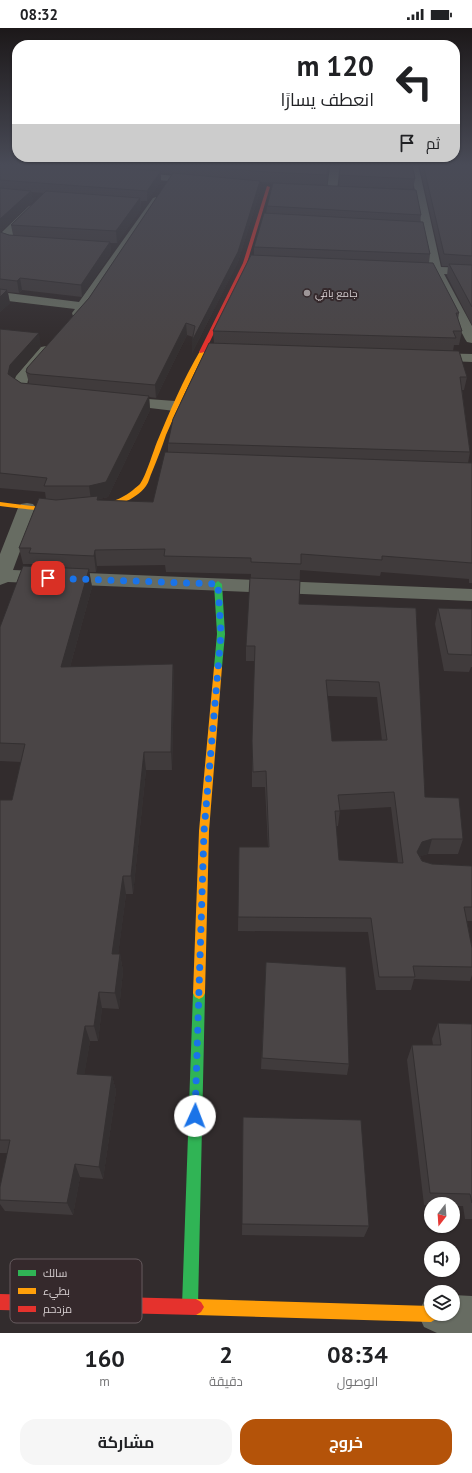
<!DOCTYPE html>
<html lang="ar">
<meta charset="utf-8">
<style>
body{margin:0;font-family:"PT Sans",Cairo,sans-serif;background:#f6f6f6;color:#202124;direction:rtl;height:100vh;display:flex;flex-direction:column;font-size:15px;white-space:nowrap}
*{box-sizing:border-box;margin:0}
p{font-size:13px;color:#757577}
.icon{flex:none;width:22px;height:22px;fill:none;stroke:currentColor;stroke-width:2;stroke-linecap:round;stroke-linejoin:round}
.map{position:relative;height:1305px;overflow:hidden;direction:ltr}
.drawer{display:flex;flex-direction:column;background:#fff;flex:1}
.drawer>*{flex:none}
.banner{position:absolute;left:12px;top:12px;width:448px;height:122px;border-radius:16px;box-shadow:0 1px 3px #0004;direction:rtl;background:#fff;color:#202124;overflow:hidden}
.needle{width:26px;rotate:197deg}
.fabs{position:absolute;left:424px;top:1169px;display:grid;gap:8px}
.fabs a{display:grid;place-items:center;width:36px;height:36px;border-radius:50%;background:#fff;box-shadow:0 1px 3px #0004;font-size:20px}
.pin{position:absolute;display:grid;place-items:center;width:34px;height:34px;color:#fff;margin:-17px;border-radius:8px;box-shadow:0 2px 6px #0006}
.me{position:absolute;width:44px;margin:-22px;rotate:2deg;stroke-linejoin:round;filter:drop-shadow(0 0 3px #0008)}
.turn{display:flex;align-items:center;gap:14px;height:84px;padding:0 20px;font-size:18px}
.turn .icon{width:52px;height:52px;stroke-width:2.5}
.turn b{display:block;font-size:28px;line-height:34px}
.then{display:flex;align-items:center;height:38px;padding:0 20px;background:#0003;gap:8px;font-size:15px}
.eta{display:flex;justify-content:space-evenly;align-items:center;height:68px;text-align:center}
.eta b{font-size:24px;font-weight:700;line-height:28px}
.action{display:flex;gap:8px;margin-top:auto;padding:8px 20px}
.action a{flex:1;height:46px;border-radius:16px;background:#b45309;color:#fff;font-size:16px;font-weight:700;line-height:46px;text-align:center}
.action a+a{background:#f6f6f6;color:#202124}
.status{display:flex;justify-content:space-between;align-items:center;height:28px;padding:0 20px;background:#fff;direction:ltr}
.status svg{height:11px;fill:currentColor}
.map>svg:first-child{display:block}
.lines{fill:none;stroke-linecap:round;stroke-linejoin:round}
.street{fill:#676c62;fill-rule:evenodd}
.fast{fill:#30b455;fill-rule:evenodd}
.slow{fill:#ff9f0a;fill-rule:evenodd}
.jam{fill:#e5322d;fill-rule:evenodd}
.wall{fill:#403b3c;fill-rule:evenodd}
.shaded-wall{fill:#343031}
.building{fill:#4a4546;stroke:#343031;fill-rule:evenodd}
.route{stroke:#1a73e8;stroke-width:7;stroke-dasharray:0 12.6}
.poi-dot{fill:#9d9698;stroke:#35292c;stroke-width:1.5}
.labels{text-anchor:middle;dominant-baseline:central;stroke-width:4;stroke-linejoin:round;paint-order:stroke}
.far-poi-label{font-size:10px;fill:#d7cfd1;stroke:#35292c;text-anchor:start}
.key{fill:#35292c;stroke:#665b5e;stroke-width:1}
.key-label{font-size:11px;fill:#d7cfd1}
</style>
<div class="status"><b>08:32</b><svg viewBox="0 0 49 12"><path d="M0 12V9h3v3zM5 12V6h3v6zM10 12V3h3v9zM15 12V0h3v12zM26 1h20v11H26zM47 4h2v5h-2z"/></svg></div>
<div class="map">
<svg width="472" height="1305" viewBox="0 0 472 1305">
<rect width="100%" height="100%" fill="#322c2d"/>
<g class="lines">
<path class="street" d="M327,136H337L340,138L337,162L332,165L327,162L330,139Z
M410,136H418L441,239L472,240V248L444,246L472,298V315L467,314L465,311L432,246L407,244L401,241L407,238L429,239Z
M131,144L199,150L204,153L199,156L128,149L126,147Z
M156,169L161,172L90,276L91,278L83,288H73L72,285L75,281L0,272V264L79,274L153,170Z
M33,177L38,180L37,182L10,210L32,213L33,215L32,217H11L0,213L1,205L29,178Z
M46,318L51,319L53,322L28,352L27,357L48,363L50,366L48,369C38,372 18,369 12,359L16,348L41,319Z
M431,325L472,326V334L426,332L424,329L426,326Z
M121,369L175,373L180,375L183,378L180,381L175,383L116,376L114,373L116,370Z
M27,475L33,476L36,480L13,542L472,561V573L8,554L0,557V526L18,480L21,476Z
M453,1267L472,1268V1305H437L424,1299L418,1286L424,1273L431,1270V1286H453Z"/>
<path class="fast" d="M218,553L222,556L225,606L222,639L218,642L214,639L217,606L214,556Z
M199,959L203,961L205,965L198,1278L195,1283L190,1286L185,1283L182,1278L193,965L195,961Z"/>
<path class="slow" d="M200,323L205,324C191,351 178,379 166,407C162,419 157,432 152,444C150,448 149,454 146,458C120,493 38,483 0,478V474C40,479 100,489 133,462C135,460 138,458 140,456C146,448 153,424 157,414C170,383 183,352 200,323Z
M218,636L222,639L209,803L205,965L203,969L199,971L195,969L193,965L199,803L214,639Z
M196,1271L431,1278V1286H439L436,1291L431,1294L196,1287L191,1284L188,1279L191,1274Z"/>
<path class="jam" d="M267,158L270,159L247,235L205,324L200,325L199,324L243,235Z
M0,1266L196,1271L201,1274L204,1279L201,1284L196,1287L0,1282Z"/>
</g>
<path class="wall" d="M0,136H329L327,157L260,154V163L238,234L192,325L193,309L187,307L156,370L149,369L150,382L108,469L99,471V472L153,474L168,424V415L214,315L213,303L254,227V219L266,185L267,178L421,187L420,194L430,226L429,235L459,285L458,292L462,303L459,317H454L453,323L467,349L464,362H462L470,424L468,435H472V555H469V551L381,544L380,548L300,542L299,576L416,580L425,769L463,811L458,826H428L420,828L422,833L432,836L472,838V893H467L472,920V947L470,953L414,951L411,962H376L368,904L238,903L239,819H268L265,759H252V729L255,633H246V618L251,546L166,544L165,537L97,538L96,544H89L92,559L70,639L173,636L174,655L172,742H146L133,866H126L118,926H120L123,943L119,981L102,980L98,1013H90L84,1047L112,1048L116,1063L103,1151L80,1149L73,1187L5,1183L0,1176V1159L8,1125H0V772H12L21,734L0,733V599L32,539V536H23L19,520L46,471L45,464L0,460V301L41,318L13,350L21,355H29L26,344L89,270L173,146L161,145V153L147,173H141V181L117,215H110L111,225L82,269L22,262L19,265L8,264L10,275L0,284V204L9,207H13L11,197L44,165L31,164L33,173L0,204ZM327,668L377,669L382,713H332ZM391,779L398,835L339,832L336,798H338L340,782Z
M338,136H412L415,151L413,161L339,158L341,138Z
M419,136H472V297L447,248L448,238H442Z
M438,580L472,581V639H471L469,644L444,643L435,596Z
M266,934L349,1036L347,1047L261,1041Z
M438,995L472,996V1191H465L463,1178H453V1176L424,1177L407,1032L412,1017H433L432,1011Z
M243,1089L369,1198L364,1209L242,1207Z"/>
<path class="shaded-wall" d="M161,143V153L147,173V163Z
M260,153V163L238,234L192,325V313Z
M31,163L33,173L0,204V191Z
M140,170L141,181L117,215L116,203Z
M110,214L111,225L82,269L81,257Z
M20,250L22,262L19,265L17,253Z
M7,262L10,275L0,284V269Z
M186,295L187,307L156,370L155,357Z
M39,305L41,318L13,351L8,346L10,337Z
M149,368L150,382L108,469L99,471L100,484L91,472L89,458Z
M95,522L97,538L96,544L94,528Z
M89,541L92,559L65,657L61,639Z
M173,636L174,655L172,742L171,724Z
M144,724L146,742L133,866L131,848Z
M432,811L428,826L418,829L417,824L422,814Z
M123,848L126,866L116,943L112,926Z
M120,926L123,943L119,981L115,965Z
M99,964L102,980L98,1013L94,998Z
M85,998L90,1013L82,1061L77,1046Z
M112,1048L116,1063L103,1151L99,1139Z
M75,1136L80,1149L73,1187L67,1175Z"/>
<path class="building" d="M0,136H73L161,143L147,163L0,152Z
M168,136H328L327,147L268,144Z
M341,136H412L415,151L339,147Z
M423,136H472V228L444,226Z
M173,145L260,153L238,224L192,313L195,298L186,295L155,357L30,346L26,344L27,340L89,270Z
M273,155L416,162L421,187L267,178Z
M0,160L31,163L0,191Z
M46,163L140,170L116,203L11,197Z
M264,185L423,194L430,226L254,219Z
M0,204L9,207L110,214L81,257L20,250L17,253L0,251Z
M251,227L433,235L459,285H456L462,303H453L456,310L213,303Z
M449,236L472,237V279Z
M0,261L7,262L0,269Z
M0,301L39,305L10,337L8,346L21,355L149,368L106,454L89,458H44L47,450L0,445Z
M209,315L459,323L467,349H460L470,424L168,415L173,391Z
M165,424L472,435V535L382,528V532L301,526V536L251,534V530L164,528L165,521L95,522L94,528L29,525L31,520H19L39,470L56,472L98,468L97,472L153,474Z
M23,538L89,541L61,639L173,636L171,724H144L131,848H123L112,926H120L115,965L99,964L94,998H85L77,1046L112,1048L99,1139L75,1136L67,1175L0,1172V1159L10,1112H0V772H12L25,716L0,715V599Z
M250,550L300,552L299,576L416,580L425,769L459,770L463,811H432L422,814L417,824L422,833L432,836L472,838V879H464L472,920V939L413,938L415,949H379L371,890L238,889L239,819H269L266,743L253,744L252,713L255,618H246ZM326,652L379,654L387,712L332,713ZM394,764L403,835L339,832L335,783H340L338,767Z
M438,580L472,581V627L448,626Z
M266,934L346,939L349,1036L262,1030Z
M438,995L472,996V1175L470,1166L430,1165L412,1017H441Z
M243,1089L361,1092L369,1198L242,1196Z"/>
<linearGradient id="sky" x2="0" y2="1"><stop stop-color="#1c1819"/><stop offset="0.43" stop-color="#494b57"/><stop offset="1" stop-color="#494b57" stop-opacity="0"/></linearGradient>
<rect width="472" height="318" fill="url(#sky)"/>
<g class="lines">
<path class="route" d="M48,550L218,556L221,606L204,803L195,1088"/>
</g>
<circle class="poi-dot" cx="307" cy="265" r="4"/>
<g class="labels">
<g class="far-poi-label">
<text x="315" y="265">جامع باقي</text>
</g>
</g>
<rect x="10" y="1231" width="132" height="64" rx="6" class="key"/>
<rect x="18" y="1242" width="18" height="6" fill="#30b455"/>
<rect x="18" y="1260" width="18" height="6" fill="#ff9f0a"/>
<rect x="18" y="1278" width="18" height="6" fill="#e5322d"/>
<g class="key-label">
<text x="43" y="1249">سالك</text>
<text x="43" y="1267">بطيء</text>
<text x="43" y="1285">مزدحم</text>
</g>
</svg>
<div class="fabs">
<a><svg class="needle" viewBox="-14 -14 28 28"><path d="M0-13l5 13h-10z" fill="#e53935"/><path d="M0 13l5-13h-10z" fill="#757577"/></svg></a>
<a><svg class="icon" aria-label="sound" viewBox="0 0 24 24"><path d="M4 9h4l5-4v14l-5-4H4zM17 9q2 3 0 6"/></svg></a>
<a><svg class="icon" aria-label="layers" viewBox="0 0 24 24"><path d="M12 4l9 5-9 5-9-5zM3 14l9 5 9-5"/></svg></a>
</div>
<div class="pin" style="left:48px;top:550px;background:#d93025"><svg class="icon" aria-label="arrive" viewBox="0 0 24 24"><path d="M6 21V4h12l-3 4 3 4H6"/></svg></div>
<svg class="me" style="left:195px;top:1088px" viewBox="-20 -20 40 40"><circle r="19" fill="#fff"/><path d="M0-13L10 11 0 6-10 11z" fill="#1a73e8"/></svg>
<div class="banner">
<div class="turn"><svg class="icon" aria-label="left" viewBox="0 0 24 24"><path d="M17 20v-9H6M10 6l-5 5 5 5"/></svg><div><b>120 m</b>انعطف يسارًا</div></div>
<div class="then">ثم<svg class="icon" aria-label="arrive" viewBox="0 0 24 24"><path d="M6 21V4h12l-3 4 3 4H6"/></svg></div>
</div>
</div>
<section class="drawer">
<div class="eta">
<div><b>08:34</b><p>الوصول</p></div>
<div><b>2</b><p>دقيقة</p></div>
<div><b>160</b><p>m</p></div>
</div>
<div class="action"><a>خروج</a><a>مشاركة</a></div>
</section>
